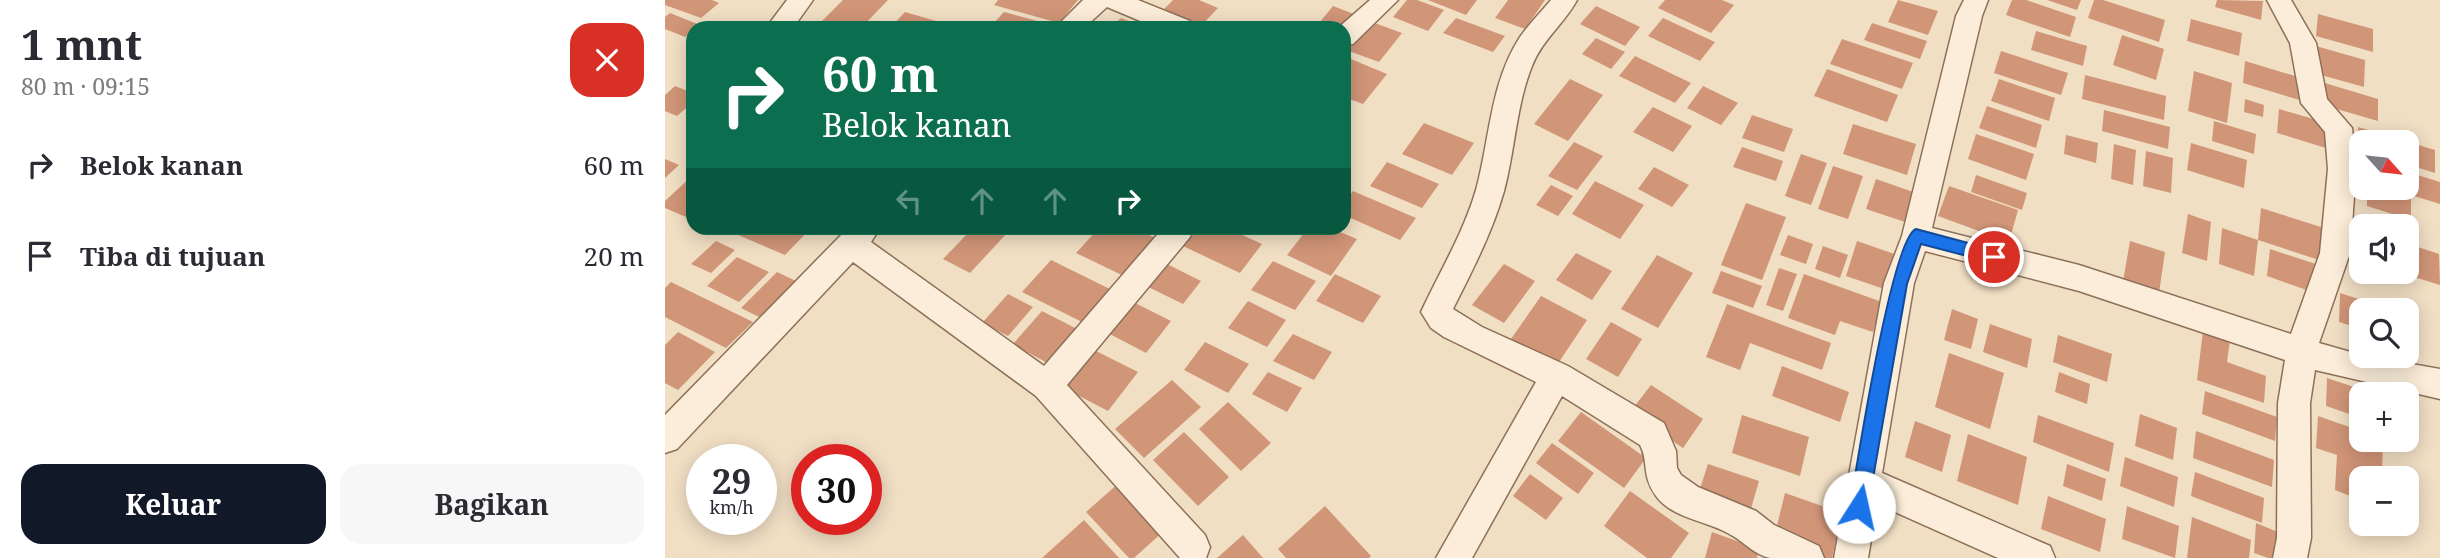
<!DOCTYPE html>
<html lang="id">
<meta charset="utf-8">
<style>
body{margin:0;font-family:"Noto Serif",serif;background:#f7f7f7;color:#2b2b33;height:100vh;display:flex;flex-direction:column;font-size:26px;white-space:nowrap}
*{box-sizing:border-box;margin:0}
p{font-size:23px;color:#7c7c81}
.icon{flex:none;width:38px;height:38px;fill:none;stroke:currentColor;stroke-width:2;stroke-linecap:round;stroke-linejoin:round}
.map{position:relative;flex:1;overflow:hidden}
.side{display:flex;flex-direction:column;background:#fff;width:665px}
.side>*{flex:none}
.banner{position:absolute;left:21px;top:21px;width:665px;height:214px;border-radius:21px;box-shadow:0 4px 18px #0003;background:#0b6e4f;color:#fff;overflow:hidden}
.needle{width:46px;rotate:117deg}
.controls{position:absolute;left:1684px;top:130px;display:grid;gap:14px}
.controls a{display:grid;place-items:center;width:70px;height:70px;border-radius:14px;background:#fff;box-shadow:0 4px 18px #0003;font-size:35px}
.speed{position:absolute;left:21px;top:444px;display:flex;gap:14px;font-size:35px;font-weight:700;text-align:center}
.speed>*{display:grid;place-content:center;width:91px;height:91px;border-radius:50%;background:#fff;box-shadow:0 4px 18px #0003;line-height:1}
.speed small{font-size:18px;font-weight:400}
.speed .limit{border:10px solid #d22;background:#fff;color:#111}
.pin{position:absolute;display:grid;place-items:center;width:60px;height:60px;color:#fff;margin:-30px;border:4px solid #fff;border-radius:50%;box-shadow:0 2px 7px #0007}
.me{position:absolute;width:77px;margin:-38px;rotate:10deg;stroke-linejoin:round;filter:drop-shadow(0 0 5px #0008)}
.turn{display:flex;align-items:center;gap:24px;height:147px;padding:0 21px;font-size:32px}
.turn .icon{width:91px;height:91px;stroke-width:2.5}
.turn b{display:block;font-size:49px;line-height:60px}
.lanes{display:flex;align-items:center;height:66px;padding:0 21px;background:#0003;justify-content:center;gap:35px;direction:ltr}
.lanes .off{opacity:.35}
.round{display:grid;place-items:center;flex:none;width:74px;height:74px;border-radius:21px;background:#f7f7f7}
.overview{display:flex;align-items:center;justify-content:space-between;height:119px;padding:0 21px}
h1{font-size:42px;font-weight:700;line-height:52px}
.cta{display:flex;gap:14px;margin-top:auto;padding:14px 21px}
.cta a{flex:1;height:80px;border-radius:21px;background:#111827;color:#fff;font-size:28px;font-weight:700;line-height:80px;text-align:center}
.cta a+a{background:#f7f7f7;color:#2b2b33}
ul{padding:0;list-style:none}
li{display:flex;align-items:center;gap:21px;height:91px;padding:0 21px}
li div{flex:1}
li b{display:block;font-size:26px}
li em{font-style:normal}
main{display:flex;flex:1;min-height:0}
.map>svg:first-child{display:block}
.building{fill:#d19578}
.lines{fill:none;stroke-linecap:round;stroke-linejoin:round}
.minor-casing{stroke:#8d7059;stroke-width:3}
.minor{fill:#fbedd9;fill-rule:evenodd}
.route{fill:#1a73e8;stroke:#114b97;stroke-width:2}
</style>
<main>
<section class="side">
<div class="overview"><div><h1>1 mnt</h1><p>80 m · 09:15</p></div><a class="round" style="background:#d93025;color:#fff"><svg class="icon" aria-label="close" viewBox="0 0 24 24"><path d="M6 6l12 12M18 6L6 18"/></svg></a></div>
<ul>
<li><svg class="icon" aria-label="right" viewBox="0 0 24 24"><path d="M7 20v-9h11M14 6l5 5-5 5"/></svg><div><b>Belok kanan</b></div><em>60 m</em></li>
<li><svg class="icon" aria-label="arrive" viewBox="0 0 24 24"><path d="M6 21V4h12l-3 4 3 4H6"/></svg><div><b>Tiba di tujuan</b></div><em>20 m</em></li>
</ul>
<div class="cta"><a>Keluar</a><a>Bagikan</a></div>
</section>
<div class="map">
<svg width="1775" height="558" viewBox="0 0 1775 558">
<rect width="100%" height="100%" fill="#f1dfc4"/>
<path class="building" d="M0,0H47L54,3L36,18L0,5Z
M178,0H223L196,28H150Z
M333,0H413L394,23L329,5Z
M508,0H534L553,8L535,27L497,11Z
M742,0H752L779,10L763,31L728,17Z
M763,0H812L801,15Z
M843,0H880L860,29L830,18Z
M1000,0H1057L1069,5L1046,33L993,8Z
M1233,0L1273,11L1263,35L1223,22Z
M1347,0H1361L1411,17L1405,37L1341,15Z
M1382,0H1416L1412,10Z
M1429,0H1438L1500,20L1494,42L1423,18Z
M1552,0L1598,1L1596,20L1550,7Z
M668,6L694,16L679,34V28H650Z
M931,6L975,27L960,46L915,24Z
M240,12L271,21L264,28L226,27Z
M339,12L380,23L376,28L327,25Z
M5,13L35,25L20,37L0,29V17Z
M1653,14L1708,29V52L1651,36Z
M456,18L481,28H445Z
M791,18L840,36L828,52L778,33Z
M998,18L1050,42L1035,61L983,36Z
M1526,19L1577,33L1574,56L1522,41Z
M291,21L314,27V28H285Z
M704,21L737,33L714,62L681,50Z
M1207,23L1262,41L1255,59L1199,40Z
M1371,31L1422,46L1418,66L1366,50Z
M1457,35L1499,49L1491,80L1448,65Z
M931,38L960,52L946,69L917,54Z
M1177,39L1248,63L1237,89L1165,64Z
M1651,46L1700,60L1699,87L1649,73Z
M1336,51L1403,73L1396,95L1329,73Z
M970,56L1026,83L1010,103L954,76Z
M681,57L722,74L698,104L679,97Z
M1580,61L1640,79L1638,101L1578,83Z
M1162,69L1233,95L1222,122L1149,96Z
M1529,71L1567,83L1562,123L1523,111Z
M1420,75L1501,96L1499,120L1417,99Z
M905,79L938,95L903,141L869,124Z
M1334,79L1390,98L1384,121L1326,101Z
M1653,81L1713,99V121L1651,103Z
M10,86L28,93V102L12,116L0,111V95Z
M1038,86L1073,103L1056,125L1022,108Z
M1580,99L1599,105L1598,117L1579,112Z
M1322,106L1377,125L1371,148L1314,128Z
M988,107L1027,126L1008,152L968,132Z
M1614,109L1662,123L1661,148L1612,133Z
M1439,110L1505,127L1503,149L1437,131Z
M1087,115L1128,129L1119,152L1077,138Z
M1549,121L1591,134L1589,154L1547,141Z
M759,123L809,143L787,175L737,154Z
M1188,124L1251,144L1242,175L1178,154Z
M1693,127L1770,150V173L1741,164V141L1696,142V150L1692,149Z
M1311,134L1369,154L1361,180L1303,159Z
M1401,135L1433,143L1431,163L1399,154Z
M909,142L938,156L912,190L883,176Z
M1526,143L1582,160L1579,188L1522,170Z
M1449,144L1471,150L1468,185L1446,179Z
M1077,147L1118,161L1111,181L1068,167Z
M1481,151L1508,158L1506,193L1478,186Z
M1136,154L1162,163L1146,205L1120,196Z
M0,159L14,165L0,178Z
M722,162L774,184L757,208L705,186Z
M1168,166L1198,176L1183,219L1153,209Z
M989,167L1024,185L1007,207L973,189Z
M1746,173L1775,182V204L1746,195V220L1702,206V187H1721L1746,195Z
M28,175V220L0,208V201Z
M1311,175L1362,193L1357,210L1306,192Z
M1211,179L1254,194L1246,224L1201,209Z
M930,181L979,205L955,239L907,214Z
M886,185L908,196L893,216L871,205Z
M1284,186L1353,210L1344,242L1273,216Z
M688,191L751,218L735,240L679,215V203Z
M1081,203L1121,217L1097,280L1056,265Z
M1596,208L1659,228L1657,261L1593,240Z
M1523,214L1546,222L1542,261L1517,253Z
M71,228H146L120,255L66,232Z
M308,228H335L343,232L305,273L278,259Z
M434,228H469L495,240L463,278L411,253Z
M534,228H562L597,244L575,273L518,246Z
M643,228H665L692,239L666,276L622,255Z
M1557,228L1593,240L1589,276L1554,264Z
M1123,235L1148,244L1141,264L1115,255Z
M51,241L70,250L46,273L26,264Z
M1192,241L1235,256L1225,291L1181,276Z
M1465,241L1500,252L1493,300L1457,287Z
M1741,243L1774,254L1775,285L1733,272L1741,271Z
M1158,246L1183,255L1175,278L1150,269Z
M1605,249L1654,265L1653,294L1602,276Z
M911,253L947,271L927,300L891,280Z
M992,255L1028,273L993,328L956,309Z
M72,257L104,272L74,302L42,286Z
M492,259L536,281L518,304L473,282Z
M386,260L453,293L425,326L357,292Z
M608,261L651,281L630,310L586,290Z
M839,264L870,281L839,323L807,305Z
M1114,268L1132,274L1118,311L1101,305Z
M1056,271L1097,286L1088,308L1047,293Z
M112,272L135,283L100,320L76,308Z
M670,274L716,296L698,323L651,301Z
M1139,274L1217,302L1208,332L1175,321L1170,335L1123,318Z
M6,282L88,322L61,348L0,317V288Z
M1675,293L1724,309V310H1696V329L1674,322Z
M343,294L368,307L343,336L317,323Z
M876,296L922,320L892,365L846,339Z
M466,301L506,321L481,353L441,332Z
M583,301L621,320L602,347L563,328Z
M1062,304L1166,343L1157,370L1085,343L1075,370L1041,357Z
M1287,309L1313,319L1306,349L1279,340Z
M377,311L414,330L386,365L348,344Z
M946,322L977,339L953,377L921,359Z
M1325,324L1367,339L1362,368L1318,352Z
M1538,331L1565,340L1562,362L1601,376L1599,403L1532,380Z
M13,332L50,352L13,390L0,383V345Z
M628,334L667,352L649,380L608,361Z
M1393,335L1447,354L1442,382L1388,362Z
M540,342L584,364L563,393L519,370Z
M423,347L473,372L443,411L391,384Z
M1284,353L1339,373L1325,429L1270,407Z
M1117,366L1184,392L1175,422L1107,396Z
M603,372L637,388L622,412L587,394Z
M1394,372L1425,384L1422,404L1390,392Z
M1662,378L1707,393L1696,394V418L1661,406Z
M507,380L536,407L479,458L450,429Z
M986,385L1038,419L1018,448L965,412Z
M1540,391L1612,417L1610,441L1537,414Z
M563,402L606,443L576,471L534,429Z
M916,412L981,458L959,488L893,441Z
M1475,414L1512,428L1508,460L1470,446Z
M1077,415L1144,437L1135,476L1067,453Z
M1373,415L1449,443L1444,472L1368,442Z
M1653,416L1696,431V439H1718L1717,478H1696V500L1670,490L1672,455L1651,448Z
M1250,421L1286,435L1277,472L1240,457Z
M1531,431L1609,460L1607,487L1528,458Z
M519,432L564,477L533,506L488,460Z
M1303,434L1362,457L1353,505L1292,481Z
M887,443L929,473L913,494L871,463Z
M1460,457L1513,477L1509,507L1455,486Z
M1043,464L1094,481L1083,519L1031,501Z
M1402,464L1441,479L1437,501L1398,486Z
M1530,472L1599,498L1597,523L1526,496Z
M865,474L898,498L881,520L848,496Z
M455,482L500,530L469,558H464L421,512Z
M965,491L1024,533L1006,558H982L939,526Z
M1120,493L1177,513L1167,558H1155L1108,542Z
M1383,496L1441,519L1435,552L1376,529Z
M660,506L706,556L704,558H621L613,549Z
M1462,506L1514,526L1510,558L1457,539Z
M1527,517L1586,540L1584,558H1522Z
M419,520L454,558H377Z
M1591,523L1620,535L1618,558H1603L1589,553Z
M1047,532L1094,549L1092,558H1040Z
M578,535L598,558H552Z"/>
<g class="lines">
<g class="minor-casing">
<path id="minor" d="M122,0H148L128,28H101Z
M418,0H473L525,21L529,28H492L442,7L419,28H390Z
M705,0H733L688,44L679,46V28H673Z
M886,0H912C899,24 877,40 867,66C851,106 850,150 839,191C827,233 807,271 788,309L817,327L903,366L999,423L1011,451L1012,468L1016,475L1033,487L1091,511L1109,525L1154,546L1159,558C1142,558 1122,558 1105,558C1090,555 1080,543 1068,536C1045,521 1007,519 991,496C976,475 984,462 975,445L897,396L807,558H771L871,382L779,337L766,328L756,312C775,271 798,234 811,190C825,139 825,83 855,37C864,24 876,12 886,0Z
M1299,0H1323L1317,16L1267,228L1414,265L1626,334L1655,253L1663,169L1660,132L1636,103L1625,43L1602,0H1626L1651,43L1662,99L1687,128L1691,169L1685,253L1654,343L1696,355L1775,369V399L1650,370L1645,403L1646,538L1642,558H1608L1612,538L1613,403L1620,360L1414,291L1260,251L1249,283L1217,473L1385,546L1390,558H1333L1212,504L1203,558H1169L1219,283L1237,236L1291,16Z
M183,228H215L206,242L379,366L498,228H529L525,237L402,385L540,535L545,547L541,558H515L371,396L188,262L12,449L0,453V415Z"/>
</g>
<use href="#minor" class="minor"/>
</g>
<path class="route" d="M1251,229L1329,250L1337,257L1329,263L1256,244L1242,284L1203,507L1200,513L1194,516L1187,513L1185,507C1191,470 1227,238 1251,229Z"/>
</svg>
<div class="controls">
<a><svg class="needle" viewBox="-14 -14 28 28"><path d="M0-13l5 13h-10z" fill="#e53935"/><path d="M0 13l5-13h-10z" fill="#7c7c81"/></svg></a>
<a><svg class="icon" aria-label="sound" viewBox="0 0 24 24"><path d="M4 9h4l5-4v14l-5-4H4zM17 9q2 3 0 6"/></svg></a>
<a><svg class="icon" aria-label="search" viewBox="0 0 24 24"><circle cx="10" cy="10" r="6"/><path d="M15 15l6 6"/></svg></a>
<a>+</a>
<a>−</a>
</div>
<div class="speed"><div>29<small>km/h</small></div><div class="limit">30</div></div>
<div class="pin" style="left:1329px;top:257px;background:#d93025"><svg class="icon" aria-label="arrive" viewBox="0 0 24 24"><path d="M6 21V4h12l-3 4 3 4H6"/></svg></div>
<svg class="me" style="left:1194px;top:507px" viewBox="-20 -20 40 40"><circle r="19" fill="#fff"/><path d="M0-13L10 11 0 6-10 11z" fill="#1a73e8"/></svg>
<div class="banner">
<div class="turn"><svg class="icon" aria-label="right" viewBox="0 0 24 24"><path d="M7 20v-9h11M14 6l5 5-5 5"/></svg><div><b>60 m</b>Belok kanan</div></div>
<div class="lanes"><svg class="icon off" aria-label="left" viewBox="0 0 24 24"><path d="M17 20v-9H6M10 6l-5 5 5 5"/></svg><svg class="icon off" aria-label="ahead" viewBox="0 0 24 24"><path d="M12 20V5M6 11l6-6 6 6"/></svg><svg class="icon off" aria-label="ahead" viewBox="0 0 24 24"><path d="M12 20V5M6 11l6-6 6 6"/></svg><svg class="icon" aria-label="right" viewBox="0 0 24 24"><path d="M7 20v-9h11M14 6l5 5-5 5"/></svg></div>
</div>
</div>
</main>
